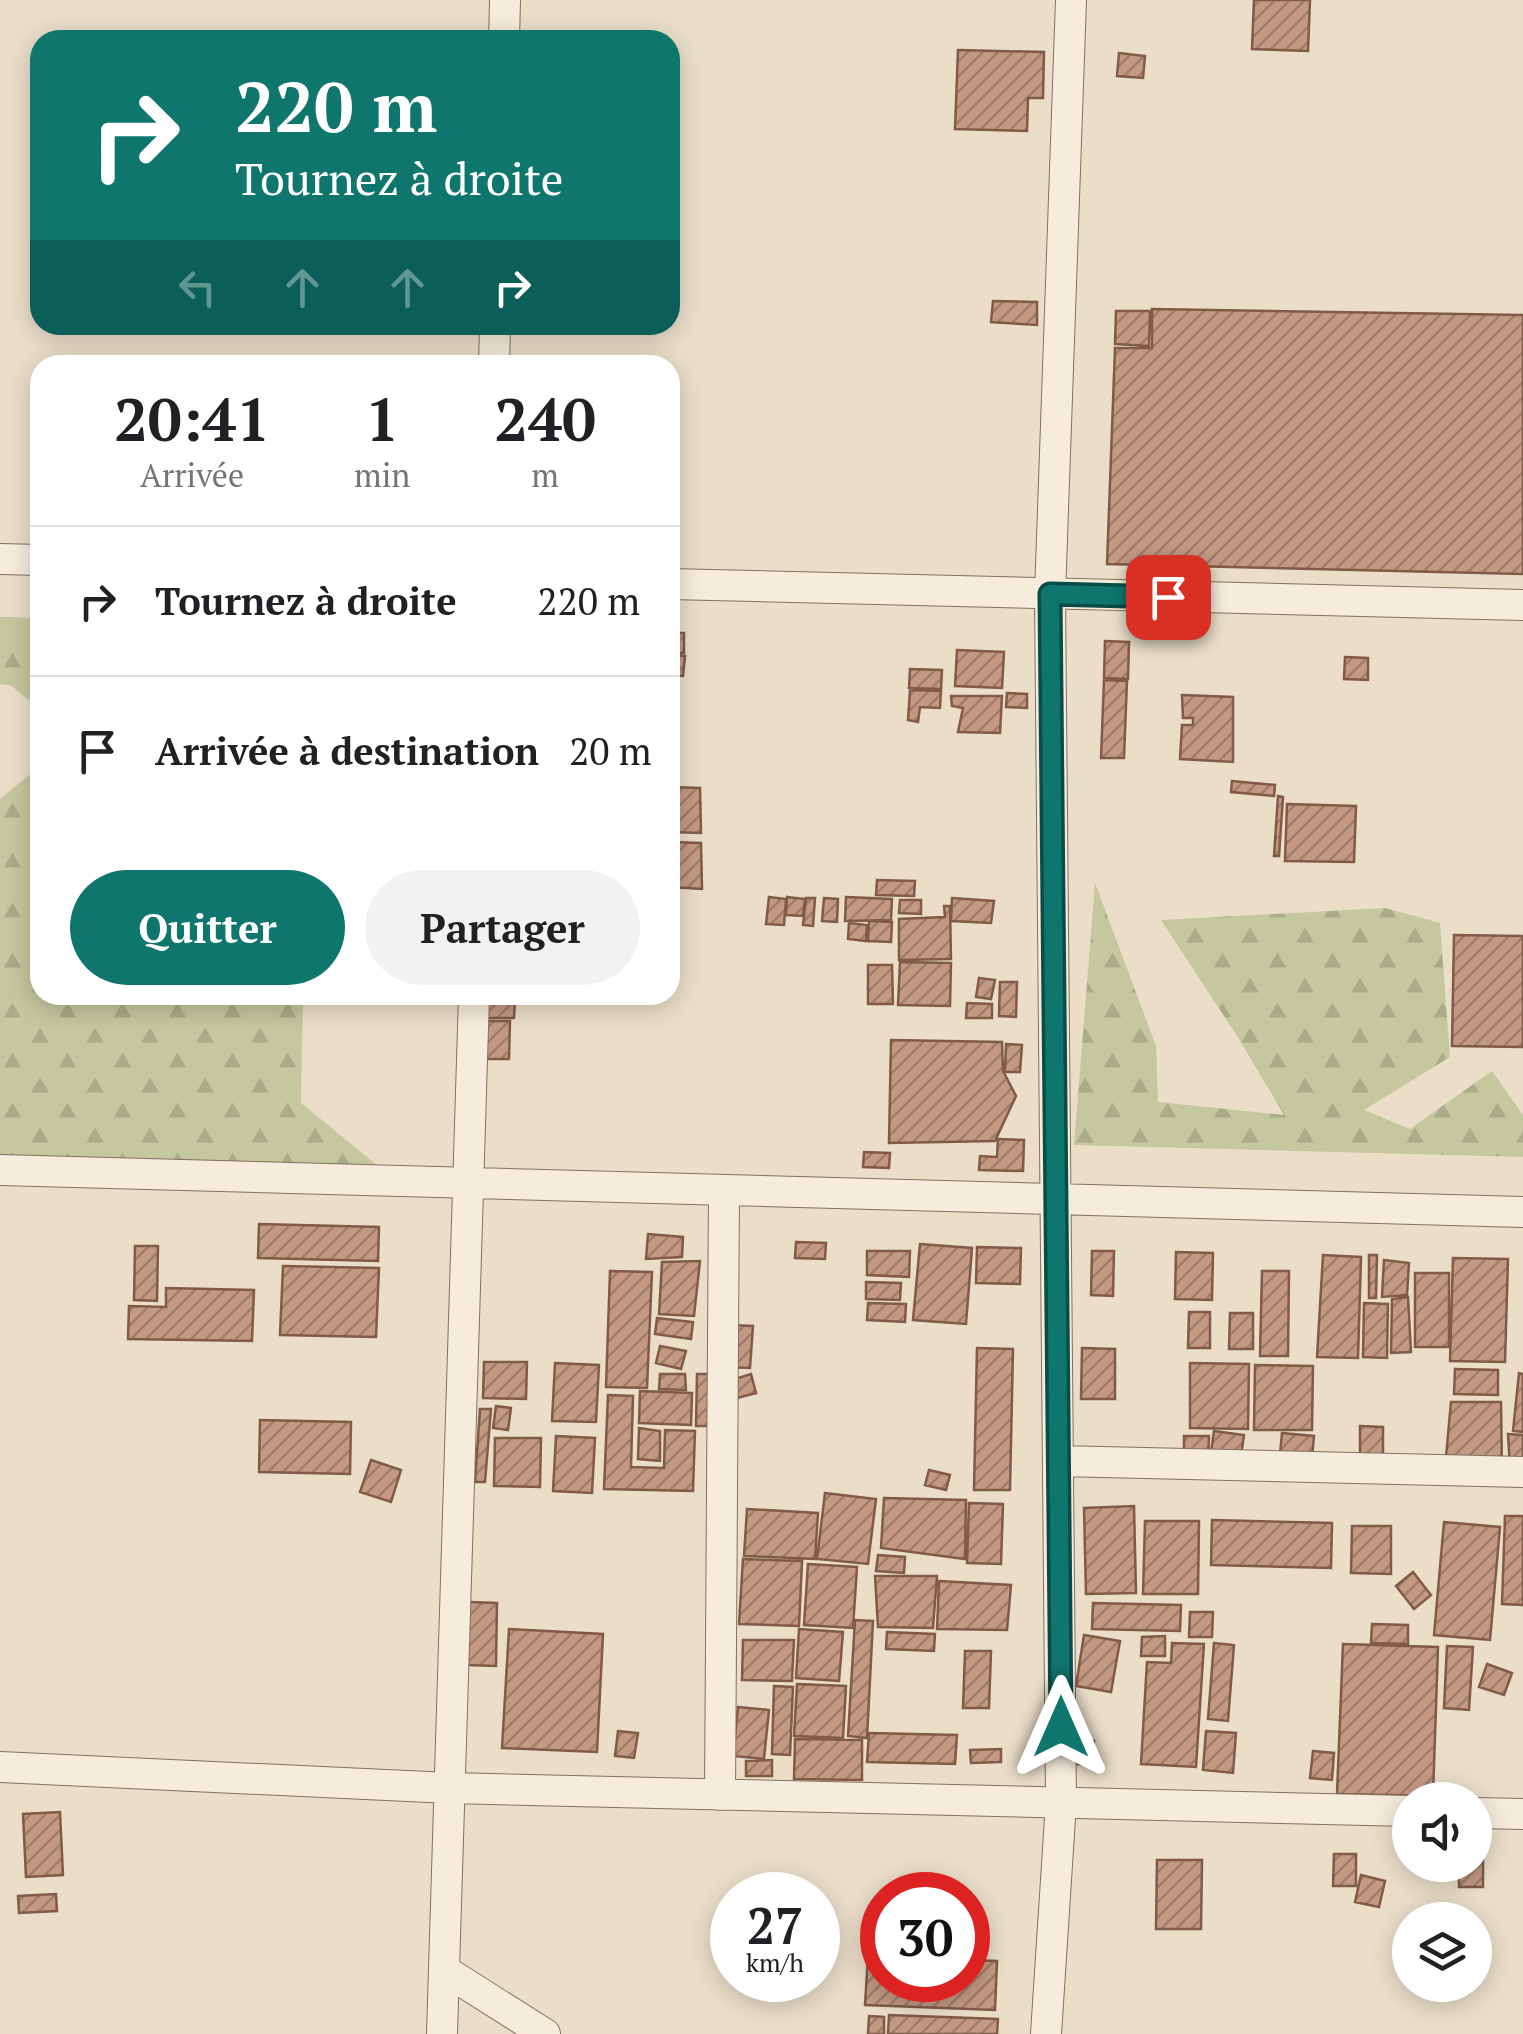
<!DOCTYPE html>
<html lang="fr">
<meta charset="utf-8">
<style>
body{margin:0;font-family:"PT Serif",serif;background:#f2f2f2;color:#202124;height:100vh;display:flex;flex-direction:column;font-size:38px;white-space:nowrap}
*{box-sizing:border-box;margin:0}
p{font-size:32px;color:#757577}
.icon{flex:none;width:55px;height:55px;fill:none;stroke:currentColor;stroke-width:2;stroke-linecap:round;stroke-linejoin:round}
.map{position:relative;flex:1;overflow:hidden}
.side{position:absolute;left:30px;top:355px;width:650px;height:650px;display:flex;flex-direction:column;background:#fff;border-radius:30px;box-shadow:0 5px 25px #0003}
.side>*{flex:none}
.guide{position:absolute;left:30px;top:30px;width:650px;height:305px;border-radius:30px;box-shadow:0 5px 25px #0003;background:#0f766e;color:#fff;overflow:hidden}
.controls{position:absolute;left:1392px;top:1782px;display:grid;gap:20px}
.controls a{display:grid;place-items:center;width:100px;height:100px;border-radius:50%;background:#fff;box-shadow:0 5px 25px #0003;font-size:50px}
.speed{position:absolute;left:710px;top:1872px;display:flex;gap:20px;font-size:50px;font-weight:700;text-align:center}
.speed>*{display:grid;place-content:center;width:130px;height:130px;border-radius:50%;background:#fff;box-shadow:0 5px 25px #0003;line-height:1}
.speed small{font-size:25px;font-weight:400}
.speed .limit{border:15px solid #d22;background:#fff;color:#111}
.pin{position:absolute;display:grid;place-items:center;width:85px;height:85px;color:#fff;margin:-42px;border-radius:20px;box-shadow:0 5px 15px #0006}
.me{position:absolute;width:110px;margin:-55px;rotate:0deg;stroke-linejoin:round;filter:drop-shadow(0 0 8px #0008)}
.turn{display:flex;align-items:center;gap:35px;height:210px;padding:0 40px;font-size:45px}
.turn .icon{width:130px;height:130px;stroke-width:2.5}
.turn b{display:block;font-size:70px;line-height:85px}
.lanes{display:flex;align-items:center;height:95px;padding:0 40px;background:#0003;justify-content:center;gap:50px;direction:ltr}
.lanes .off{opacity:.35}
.eta{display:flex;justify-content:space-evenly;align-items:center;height:170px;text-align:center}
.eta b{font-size:60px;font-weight:600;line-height:70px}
.action{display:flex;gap:20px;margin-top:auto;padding:20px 40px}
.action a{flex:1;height:115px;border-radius:60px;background:#0f766e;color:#fff;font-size:40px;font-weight:600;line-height:115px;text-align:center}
.action a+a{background:#f2f2f2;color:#202124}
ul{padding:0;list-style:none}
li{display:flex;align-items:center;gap:30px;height:150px;padding:0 40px;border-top:2px solid #e0e0e0}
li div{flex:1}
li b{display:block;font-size:38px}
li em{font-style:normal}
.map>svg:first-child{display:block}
.forest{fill:url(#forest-firs)}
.building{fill:url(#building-hatch);stroke:#815a48;stroke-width:2.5}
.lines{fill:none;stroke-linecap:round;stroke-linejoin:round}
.street-casing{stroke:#847060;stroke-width:32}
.street{stroke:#f5ecdb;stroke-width:30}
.route-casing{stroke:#0a4d48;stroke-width:25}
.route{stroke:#0f766e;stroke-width:18}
</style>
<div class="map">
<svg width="1523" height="2034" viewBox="0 0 1523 2034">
<defs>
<pattern id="forest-firs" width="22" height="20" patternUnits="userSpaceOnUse" patternTransform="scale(2.5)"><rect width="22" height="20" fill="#c5c79e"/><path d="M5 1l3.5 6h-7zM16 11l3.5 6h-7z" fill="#aaab88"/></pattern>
<pattern id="building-hatch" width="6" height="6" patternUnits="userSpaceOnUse" patternTransform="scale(2.5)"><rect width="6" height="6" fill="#c49983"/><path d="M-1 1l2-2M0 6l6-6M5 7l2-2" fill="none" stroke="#a07d6b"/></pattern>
</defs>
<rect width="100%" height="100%" fill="#eadec9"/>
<path class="forest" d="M0,617L40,618V709L10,685L0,684Z
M40,766V995H303L301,1103L393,1178L0,1175V799Z
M1095,883L1156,1046L1158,1102L1284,1115L1239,1039L1161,920L1385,908L1440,923L1450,1057L1364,1110L1410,1129L1492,1071L1523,1115V1157L1074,1145Z"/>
<path class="building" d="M1254,0H1310L1308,51L1252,49Z
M958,50L1044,52L1043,98H1028L1027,131L955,129Z
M1119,53L1145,56L1143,78L1117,76Z
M993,301L1037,302V325L991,322Z
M1152,309L1523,315V574L1107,564L1115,348H1152Z
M1116,311H1150L1149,346L1115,344Z
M670,633H684V653H670Z
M1105,641L1129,642L1128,679L1104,678Z
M957,650L1004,652L1002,688L955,686Z
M670,655L685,656L683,676L670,675Z
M1345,657L1368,658V680L1344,679Z
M910,669L942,670L941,689L909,688Z
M1104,680L1127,681L1124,758H1101Z
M910,690L941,691L940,708L920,707L918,722L908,720Z
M1007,693L1027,694V708L1006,707Z
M1182,695L1233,697V762L1180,759L1182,725H1193V718H1183Z
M951,696H1002L1000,733L958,732L963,708L952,706Z
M1232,781L1275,785L1274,796L1231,792Z
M670,787L700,788L701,833L670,832L671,842L701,843L702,889L670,887Z
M1278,796L1283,797L1279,856H1274Z
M1287,804L1356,806L1354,862L1285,861Z
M877,880L915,881L914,896L876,895Z
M769,897L786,899L784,925L766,924Z
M787,897L805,899L803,916L786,915Z
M846,897L892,899L891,920L845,921Z
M806,898H815L813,926L803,925Z
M824,898L838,899L837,922L822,921Z
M952,898L994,901L991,923L951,921Z
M900,900H921V914L899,913Z
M944,906H950L951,959L899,960V919L945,917Z
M869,921L892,922L891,942L868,941Z
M849,923L867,925L866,941L848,939Z
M1454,935L1523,936V1047L1452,1046Z
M900,962L951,963L950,1006L898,1005Z
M868,965H892L893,1004H868Z
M979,978L995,980L991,999L976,997Z
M1000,982H1017L1016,1017L999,1016Z
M476,998L515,999L514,1018H476Z
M967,1003L992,1004V1018H966Z
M477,1021H510L509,1059H476Z
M891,1040L1002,1042L1003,1071L1016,1096L995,1141L889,1143Z
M1006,1044L1022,1045L1020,1072H1005Z
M998,1139L1024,1140L1023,1171L979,1170L980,1156L997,1157Z
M864,1152L890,1153L889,1168L863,1167Z
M259,1224L379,1227L378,1261L258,1258Z
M648,1234L683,1237L682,1257L646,1259Z
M796,1242L826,1243L825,1259L795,1258Z
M920,1244L972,1248L966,1324L913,1320Z
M135,1246H158L157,1301L134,1300Z
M977,1247L1021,1248L1020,1284L976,1283Z
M867,1251H910L909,1277L867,1275Z
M1092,1251H1114L1113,1296L1091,1295Z
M1176,1252L1213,1253L1212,1300L1175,1299Z
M1323,1255L1361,1257L1358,1358L1317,1357Z
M1369,1255H1377L1376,1298H1369Z
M1453,1258L1508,1259L1505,1362L1450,1361Z
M1384,1260L1409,1263L1407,1295L1382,1297Z
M700,1261L694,1316L659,1314L662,1262Z
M283,1266L379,1268L376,1337L280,1335Z
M610,1271L652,1272L647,1388L606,1387Z
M1262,1271H1289L1288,1356H1260Z
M1415,1273H1449V1347H1415Z
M866,1282L901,1283L900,1300L866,1299Z
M166,1288L254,1290L252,1341L128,1339L129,1306L166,1307Z
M1408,1297L1411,1352L1391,1353L1392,1299Z
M868,1303L906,1304L905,1322L867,1320Z
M1364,1303L1388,1304L1387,1358L1363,1357Z
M1189,1312H1210V1348H1188Z
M1230,1313H1253V1349H1229Z
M657,1318L693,1322L691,1339L655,1334Z
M729,1325L753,1326L750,1368L726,1367Z
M660,1346L686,1351L681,1369L656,1363Z
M977,1348L1013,1349L1010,1490H974Z
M1082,1348L1115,1349V1399H1081Z
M484,1362H527L526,1399L483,1398Z
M555,1363L599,1365L596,1422L552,1421Z
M1190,1363L1249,1364L1248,1429L1190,1428Z
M1255,1365L1313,1366L1312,1430H1254Z
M1455,1369L1498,1370V1395L1454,1394Z
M1519,1373L1523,1374V1432L1513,1431Z
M660,1374H685L686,1390L659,1389Z
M697,1374H720L719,1426H696Z
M751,1374L756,1393L733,1399L728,1381Z
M640,1391L692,1393L691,1425L639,1423Z
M608,1395L633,1396L631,1467L664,1468L665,1430L695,1431L693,1491L604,1489Z
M1451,1402H1501L1502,1469L1446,1457Z
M496,1406L511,1408L508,1430L493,1428Z
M480,1409H491L485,1482H475Z
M260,1420L351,1422L350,1474L259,1472Z
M1360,1426L1383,1427V1459H1360Z
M639,1428L660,1431V1461L638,1459Z
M1214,1431L1244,1435L1241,1456L1211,1452Z
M1282,1433L1314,1436L1312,1457L1280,1454Z
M1508,1434L1523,1435V1466L1510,1467Z
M556,1436L595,1438L592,1493L553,1491Z
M1184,1436H1209L1208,1459H1184Z
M495,1438H541L540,1487L494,1486Z
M371,1460L401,1470L391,1502L360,1492Z
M929,1470L950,1475L946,1490L925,1485Z
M825,1493L876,1499L868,1564L817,1559Z
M884,1498L966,1500L965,1559L881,1548Z
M969,1503L1003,1504L1001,1564L967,1563Z
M1134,1506L1136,1593L1086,1594L1084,1508Z
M747,1509L818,1513L815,1559L744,1556Z
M1505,1516H1523V1605L1502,1604Z
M1212,1520L1332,1523L1331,1568L1211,1565Z
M1145,1521H1199L1198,1594H1143Z
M1444,1522L1500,1527L1490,1640L1434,1635Z
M1352,1526H1391V1574L1351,1573Z
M878,1555L905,1557L904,1573L876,1571Z
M743,1559L802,1561L799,1626L739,1624Z
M808,1564L857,1567L853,1628L804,1625Z
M1413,1572L1431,1595L1414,1609L1396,1586Z
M875,1576H937L933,1628L878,1627Z
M939,1581L1011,1585L1007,1630L937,1629Z
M468,1602L497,1603L496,1666L466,1665Z
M1093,1603L1181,1605L1180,1631L1092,1629Z
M1190,1612H1213L1212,1637H1189Z
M855,1620L873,1621L867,1738L848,1736Z
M1372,1624L1408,1625V1644L1371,1643Z
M509,1629L603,1634L597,1752L502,1748Z
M799,1629L843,1632L839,1681L796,1678Z
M887,1632L935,1634L934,1651L886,1649Z
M1084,1635L1120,1641L1111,1692L1076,1686Z
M1165,1636V1656H1141L1142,1637Z
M743,1640H794L792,1681L742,1680Z
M1172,1643L1204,1644L1196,1767L1141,1764L1147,1662L1171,1663Z
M1214,1643L1234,1645L1228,1721L1208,1719Z
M1343,1644L1438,1647L1433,1796L1337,1794Z
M1447,1646L1473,1647L1469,1710L1444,1708Z
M965,1651H991L989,1708H963Z
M1487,1664L1512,1673L1504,1695L1479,1687Z
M797,1684L846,1686L843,1738L794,1736Z
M774,1686L793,1687L790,1755L772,1754Z
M738,1707L769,1710L764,1759L733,1756Z
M618,1731L638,1733L634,1758L615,1756Z
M1206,1731L1236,1733L1233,1773L1203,1770Z
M869,1733L957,1735L955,1764L867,1762Z
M795,1739L862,1740V1780L794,1779Z
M1080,1740L1094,1741L1091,1765L1077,1764Z
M1001,1749V1762L971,1763L970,1750Z
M1313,1751L1334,1753L1332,1780L1310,1778Z
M772,1760V1776H746V1761Z
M60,1812L63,1875L26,1877L23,1814Z
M1475,1852H1483V1887H1459V1865H1475Z
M1334,1854H1356V1886H1333Z
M1157,1860H1202L1201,1929H1156Z
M1361,1875L1385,1881L1379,1907L1355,1902Z
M56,1894L57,1911L19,1913L18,1896Z
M868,1956L882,1957V1980H968V1960L997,1961L995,2010L865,2005Z
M889,2015L998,2019L997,2034H888Z
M869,2016L884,2017V2034H868Z"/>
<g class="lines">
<g class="street-casing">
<path id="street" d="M504,40L505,0
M494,365L495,325
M0,559L40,560
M670,584L1523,605
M0,1170L1523,1212
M1059,1461L1523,1472
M0,1767L450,1788L1410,1811
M720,1795L724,1190
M1475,1813L1523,1814
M444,1970L545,2034
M442,2034L474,995
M1046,2034L1061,1803L1050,595L1071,0"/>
</g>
<use href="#street" class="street"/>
</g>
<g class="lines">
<g class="route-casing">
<path id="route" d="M1061,1727L1050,594L1168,597"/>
</g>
<use href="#route" class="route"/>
</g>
</svg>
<div class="controls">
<a><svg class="icon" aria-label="sound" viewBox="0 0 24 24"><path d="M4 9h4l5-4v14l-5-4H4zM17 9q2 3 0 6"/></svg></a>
<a><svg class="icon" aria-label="layers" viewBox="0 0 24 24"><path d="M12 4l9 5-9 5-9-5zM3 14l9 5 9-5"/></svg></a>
</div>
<div class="speed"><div>27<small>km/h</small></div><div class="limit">30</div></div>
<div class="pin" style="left:1168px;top:597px;background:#d93025"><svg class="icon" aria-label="arrive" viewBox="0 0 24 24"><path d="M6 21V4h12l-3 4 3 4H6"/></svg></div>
<svg class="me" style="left:1061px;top:1727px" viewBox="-20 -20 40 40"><path d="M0-17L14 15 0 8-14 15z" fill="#0f766e" stroke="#fff" stroke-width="4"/></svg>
<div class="guide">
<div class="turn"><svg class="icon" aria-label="right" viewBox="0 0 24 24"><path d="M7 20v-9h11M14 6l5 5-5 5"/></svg><div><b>220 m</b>Tournez à droite</div></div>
<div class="lanes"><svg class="icon off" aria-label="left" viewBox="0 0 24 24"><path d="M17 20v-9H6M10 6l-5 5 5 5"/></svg><svg class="icon off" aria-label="ahead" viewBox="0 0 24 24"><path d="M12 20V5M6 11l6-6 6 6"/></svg><svg class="icon off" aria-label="ahead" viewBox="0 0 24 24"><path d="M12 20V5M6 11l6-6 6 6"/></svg><svg class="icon" aria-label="right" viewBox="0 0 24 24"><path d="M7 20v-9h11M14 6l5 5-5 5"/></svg></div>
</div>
<section class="side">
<div class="eta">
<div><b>20:41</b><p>Arrivée</p></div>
<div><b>1</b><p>min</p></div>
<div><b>240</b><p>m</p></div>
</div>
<ul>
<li><svg class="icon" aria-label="right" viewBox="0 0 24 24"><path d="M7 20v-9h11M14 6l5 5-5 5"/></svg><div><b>Tournez à droite</b></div><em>220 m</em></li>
<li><svg class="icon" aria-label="arrive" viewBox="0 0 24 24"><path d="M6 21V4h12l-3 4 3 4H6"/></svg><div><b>Arrivée à destination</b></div><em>20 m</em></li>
</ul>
<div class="action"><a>Quitter</a><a>Partager</a></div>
</section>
</div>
